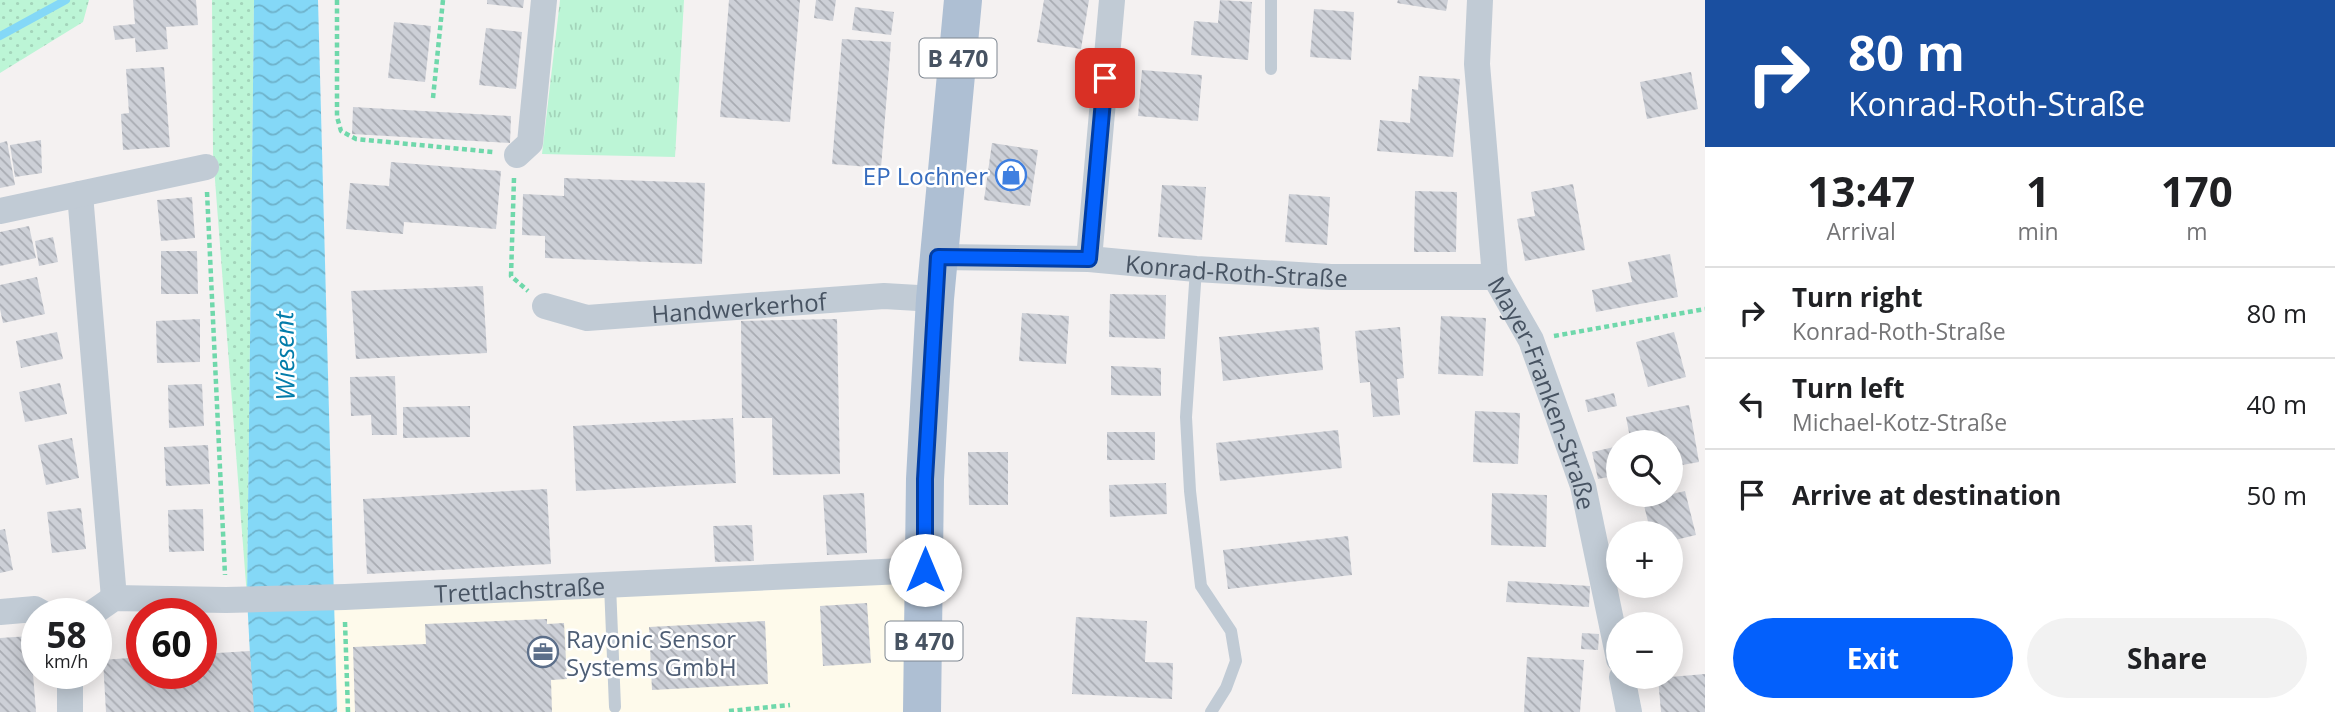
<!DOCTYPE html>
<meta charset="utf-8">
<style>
body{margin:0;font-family:"Open Sans",sans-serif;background:#f2f2f2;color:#202124;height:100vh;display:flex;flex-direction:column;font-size:26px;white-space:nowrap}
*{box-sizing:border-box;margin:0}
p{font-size:23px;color:#757577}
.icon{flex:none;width:38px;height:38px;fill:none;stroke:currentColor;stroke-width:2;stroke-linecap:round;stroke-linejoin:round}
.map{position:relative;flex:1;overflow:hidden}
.drawer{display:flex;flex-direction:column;background:#fff;width:630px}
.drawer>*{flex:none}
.guide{background:#1a4fa0;color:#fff;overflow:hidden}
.fabs{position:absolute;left:1606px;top:430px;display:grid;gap:14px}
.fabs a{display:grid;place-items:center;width:77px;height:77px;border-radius:50%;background:#fff;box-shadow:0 4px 18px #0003;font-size:35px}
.speed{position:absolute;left:21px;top:598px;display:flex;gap:14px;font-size:35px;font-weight:700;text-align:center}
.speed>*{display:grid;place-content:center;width:91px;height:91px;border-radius:50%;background:#fff;box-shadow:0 4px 18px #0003;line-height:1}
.speed small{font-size:18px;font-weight:400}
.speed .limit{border:10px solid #d22;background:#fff;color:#111}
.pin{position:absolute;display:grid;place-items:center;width:60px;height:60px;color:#fff;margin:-30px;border-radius:14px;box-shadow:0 4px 10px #0006}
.me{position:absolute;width:77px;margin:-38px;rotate:0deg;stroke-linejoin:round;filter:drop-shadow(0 0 5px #0008)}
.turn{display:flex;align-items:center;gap:24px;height:147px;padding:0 28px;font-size:32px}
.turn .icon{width:91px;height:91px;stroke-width:2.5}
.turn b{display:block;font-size:49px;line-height:60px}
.eta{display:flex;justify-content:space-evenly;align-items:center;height:119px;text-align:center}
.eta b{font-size:42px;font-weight:700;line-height:49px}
.action{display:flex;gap:14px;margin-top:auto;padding:14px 28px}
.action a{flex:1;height:80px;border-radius:42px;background:#0360fc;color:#fff;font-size:28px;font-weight:700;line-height:80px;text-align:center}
.action a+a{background:#f2f2f2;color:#202124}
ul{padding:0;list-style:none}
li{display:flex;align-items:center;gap:21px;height:91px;padding:0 28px;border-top:2px solid #e0e0e0}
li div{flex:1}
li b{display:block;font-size:26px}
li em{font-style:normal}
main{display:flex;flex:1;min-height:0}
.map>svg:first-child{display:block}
.commercial{fill:#fefaeb}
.grass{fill:url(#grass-dots)}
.park{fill:url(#park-tufts)}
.water{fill:url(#water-waves)}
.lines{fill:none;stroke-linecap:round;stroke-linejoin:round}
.stream{stroke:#84d8f7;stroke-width:8}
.building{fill:url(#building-back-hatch)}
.path{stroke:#6fd8ab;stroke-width:4.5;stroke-dasharray:5 3.5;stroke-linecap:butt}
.lane{stroke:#c1cbd5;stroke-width:12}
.street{stroke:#c1cbd5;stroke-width:26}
.primary{stroke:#aebfd3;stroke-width:38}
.route-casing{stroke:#023ea4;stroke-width:18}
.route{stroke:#0360fc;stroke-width:12}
.labels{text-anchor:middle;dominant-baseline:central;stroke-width:5;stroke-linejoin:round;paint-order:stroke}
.shield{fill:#fff;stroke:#7e8791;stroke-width:2}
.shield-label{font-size:23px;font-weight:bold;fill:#475362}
.shop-label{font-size:24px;fill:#366cbe;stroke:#fff;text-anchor:end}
.street-label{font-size:24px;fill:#475362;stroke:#fff}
.service-label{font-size:24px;fill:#4e5e75;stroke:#fff;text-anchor:start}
.water-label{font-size:26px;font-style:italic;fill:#027caa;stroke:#fff}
</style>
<main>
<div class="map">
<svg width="1705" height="712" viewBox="0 0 1705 712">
<defs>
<pattern id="grass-dots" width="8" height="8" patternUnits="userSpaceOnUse" patternTransform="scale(1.75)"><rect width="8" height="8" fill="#bcf5d6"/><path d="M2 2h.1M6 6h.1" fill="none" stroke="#a3d4ba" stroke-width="1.8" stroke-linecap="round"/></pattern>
<pattern id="park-tufts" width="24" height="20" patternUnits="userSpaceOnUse" patternTransform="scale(1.75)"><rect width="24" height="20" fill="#bcf5d6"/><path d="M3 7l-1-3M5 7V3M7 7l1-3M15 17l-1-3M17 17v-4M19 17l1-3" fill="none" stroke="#a3d4ba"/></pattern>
<pattern id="water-waves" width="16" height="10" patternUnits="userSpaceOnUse" patternTransform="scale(1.75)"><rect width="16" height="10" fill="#84d8f7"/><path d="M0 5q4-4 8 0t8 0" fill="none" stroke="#6eb2cb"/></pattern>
<pattern id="building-back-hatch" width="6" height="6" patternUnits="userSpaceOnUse" patternTransform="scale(1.75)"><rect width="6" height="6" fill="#cdd0d7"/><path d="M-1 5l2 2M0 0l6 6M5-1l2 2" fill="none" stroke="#a8abb2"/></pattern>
</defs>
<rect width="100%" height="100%" fill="#f4f1f1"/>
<path class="commercial" d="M920,564L918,712H338L333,592Z"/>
<path class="grass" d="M0,0H89L83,22L0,73Z
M212,0H254L247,597L213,154Z"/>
<path class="park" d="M560,0H684L675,157L542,154Z"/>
<path class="water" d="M254,0H318L337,712H253L247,597Z"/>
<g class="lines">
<path class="stream" d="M0,36L66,0"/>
</g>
<path class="building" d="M133,0H196L198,25L166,27L168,49L136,52L135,38L115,40L113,26L135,24Z
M487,0H524L523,8L487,4Z
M729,0H800L790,122L720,117Z
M816,0H836L833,21L814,18Z
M1044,0H1089L1081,49L1037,42Z
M1220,0L1252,2L1248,60L1191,55L1194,21L1218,23Z
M1398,0H1448L1446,11L1397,3Z
M855,7L894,12L891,35L852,30Z
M1314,9L1354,12L1351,60L1310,57Z
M394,22L431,26L425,82L388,78Z
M486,28L522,32L516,89L479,85Z
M842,39L891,42L881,168L832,164Z
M164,67L170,147L123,150L121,114L129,113L126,69Z
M1142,70L1202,75L1198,121L1138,116Z
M1691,72L1698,109L1647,119L1640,82Z
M1419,76L1460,79L1453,157L1377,151L1380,120L1410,123L1412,89L1418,90Z
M353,107L511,116L510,143L352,134Z
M41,140L42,173L15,177L10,145Z
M7,141L15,185L0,188V143Z
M992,143L1038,150L1030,206L984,200Z
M391,162L501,171L496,229L404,222L403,234L346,229L350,183L389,186Z
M564,178L705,183L702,264L545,258V236L522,235L523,194L564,196Z
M1573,184L1585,250L1525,261L1517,219L1535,216L1531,192Z
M1162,185L1206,187L1202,240L1158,237Z
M1415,191L1457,192L1456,252H1414Z
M1289,194L1330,197L1327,245L1285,242Z
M192,197L195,238L161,241L157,200Z
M29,226L36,258L0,266V232Z
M53,237L58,262L39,266L35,241Z
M161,251H197L198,294H161Z
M1670,254L1678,297L1596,312L1592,290L1632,282L1628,262Z
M37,277L45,314L3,323L0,309V285Z
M483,286L487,353L356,359L351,291Z
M1110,294L1166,295L1165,339L1109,337Z
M1022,313L1069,316L1066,364L1019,361Z
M1441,316L1486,318L1483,376L1438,374Z
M200,319V362L157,363L156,321Z
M837,319L840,474L773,475L772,418H742L741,321Z
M1319,327L1323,370L1223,381L1219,337Z
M1400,327L1404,378L1397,379L1400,415L1373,417L1370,382L1360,383L1355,331Z
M57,332L63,359L21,368L16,341Z
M1674,332L1686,377L1648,387L1636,342Z
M1111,366L1161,368V396L1111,395Z
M395,376L397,435H372L371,415L351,416L350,377Z
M60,383L67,414L25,422L19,392Z
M202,384L204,426L169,428L168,385Z
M1614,393L1617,406L1588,412L1585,400Z
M1689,405L1699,462L1671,467V443H1631L1626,417Z
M470,406V437L403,438V407Z
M1475,411L1520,413L1518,464L1473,462Z
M733,418L736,483L576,491L573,426Z
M1338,430L1342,468L1220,481L1216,443Z
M1107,432H1155V460H1107Z
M72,438L79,478L46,485L38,445Z
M208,445L210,484L166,486L164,447Z
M1619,446V475L1598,479L1592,452Z
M968,452H1008V505H969Z
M1166,483L1167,514L1110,517L1109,485Z
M547,489L551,564L367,574L363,499Z
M1685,491L1696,535L1671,541V534H1651L1643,501Z
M864,493L867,553L827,555L823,495Z
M1492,493L1547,495L1546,547L1491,545Z
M81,508L86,549L52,553L47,512Z
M203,509L204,551L169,552L168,510Z
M752,525L754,561L715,562L713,526Z
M5,529L13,570L0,573V530Z
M1348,536L1352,575L1228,589L1223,550Z
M1508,581L1590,586L1589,607L1506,602Z
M867,603L871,663L823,666L820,606Z
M1076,617L1147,621L1145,662L1173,663L1172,699L1072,694Z
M547,619V624L564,623L567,679L551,680L552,712H355L353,647L426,644L425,624Z
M765,621L768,684L652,690L649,627Z
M1582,633L1599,634L1598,650L1581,649Z
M30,636L36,712H0V638Z
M250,651L254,712H106L103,660L142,657V674H201V654Z
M1527,657L1584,660L1580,712H1524Z
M1705,674V712H1661L1658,678Z"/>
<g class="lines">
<path class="path" d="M337,0V117L341,131L356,139L493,152
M433,98L443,0
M514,178L511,276L528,291
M207,192L225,575
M1554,336L1705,309
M345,622L348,712
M729,711L790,705"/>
<path class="lane" d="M1271,69V0
M1196,269L1186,417L1190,491L1201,586L1231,631L1236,661L1226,688L1211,712
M610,585L615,707"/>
<g class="street">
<path id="s1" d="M1480,0L1477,64L1495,277L1531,340L1583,486L1619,659"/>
<path d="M517,155L530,143L544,0"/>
<path d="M80,194L114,598"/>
<path d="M0,211L206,167"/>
<path id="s2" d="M938,257L1089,259L1196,269L1331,277H1495"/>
<path d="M1089,259L1112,0"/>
<path id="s3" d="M545,306L587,318L884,296L935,299"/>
<path d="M0,612L35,609L44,614"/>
<path id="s4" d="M91,614L114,598L226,600L345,597L925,570"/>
<path d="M70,674V712"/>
<path d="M1622,677L1629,712"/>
</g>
<path class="primary" d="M922,712L925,479L935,299L963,0"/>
</g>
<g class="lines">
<g class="route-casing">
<path id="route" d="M925,570V479L938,257L1089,259L1105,78"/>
</g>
<use href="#route" class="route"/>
</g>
<defs>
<g id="shop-ring" transform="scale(1.575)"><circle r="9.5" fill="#fff" stroke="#3f7fe0" stroke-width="1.5"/><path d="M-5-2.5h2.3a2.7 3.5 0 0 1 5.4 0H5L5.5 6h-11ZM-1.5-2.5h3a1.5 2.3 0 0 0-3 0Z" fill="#3f7fe0"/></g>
<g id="office-ring" transform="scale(1.575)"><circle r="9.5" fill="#fff" stroke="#5c6f8a" stroke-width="1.5"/><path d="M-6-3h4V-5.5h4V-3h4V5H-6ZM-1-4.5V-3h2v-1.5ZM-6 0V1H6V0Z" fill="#5c6f8a"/></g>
</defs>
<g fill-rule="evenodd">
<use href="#shop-ring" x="1011" y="175"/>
<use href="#office-ring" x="543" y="652"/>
</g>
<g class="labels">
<g class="shield">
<rect x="919.5" y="38.5" width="77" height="39" rx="5"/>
<rect x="885.5" y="621.5" width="77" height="39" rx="5"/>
</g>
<g class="shield-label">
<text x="958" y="58">B 470</text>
<text x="924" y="641">B 470</text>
</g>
<g class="shop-label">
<text x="988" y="175">EP Lochner</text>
</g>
<g class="street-label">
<text stroke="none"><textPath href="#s2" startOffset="299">Konrad-Roth-Straße</textPath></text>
<text stroke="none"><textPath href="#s3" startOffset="196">Handwerkerhof</textPath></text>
<text stroke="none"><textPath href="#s1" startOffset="404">Mayer-Franken-Straße</textPath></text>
<text stroke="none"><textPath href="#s4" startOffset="434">Trettlachstraße</textPath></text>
</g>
<g class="service-label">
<text x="566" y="638">Rayonic Sensor<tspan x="566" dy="28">Systems GmbH</tspan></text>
</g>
<g class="water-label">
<text transform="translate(284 356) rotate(-91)">Wiesent</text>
</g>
</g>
</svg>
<div class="fabs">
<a><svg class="icon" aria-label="search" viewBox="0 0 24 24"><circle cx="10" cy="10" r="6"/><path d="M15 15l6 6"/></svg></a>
<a>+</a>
<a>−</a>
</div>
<div class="speed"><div>58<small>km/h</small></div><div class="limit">60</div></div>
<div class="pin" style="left:1105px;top:78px;background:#d93025"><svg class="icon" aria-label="arrive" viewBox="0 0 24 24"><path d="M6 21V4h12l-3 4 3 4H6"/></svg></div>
<svg class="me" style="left:925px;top:570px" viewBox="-20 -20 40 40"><circle r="19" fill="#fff"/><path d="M0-13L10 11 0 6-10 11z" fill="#0360fc"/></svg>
</div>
<section class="drawer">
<div class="guide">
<div class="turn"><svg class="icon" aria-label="right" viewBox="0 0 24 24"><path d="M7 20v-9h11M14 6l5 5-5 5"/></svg><div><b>80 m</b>Konrad-Roth-Straße</div></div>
</div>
<div class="eta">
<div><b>13:47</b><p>Arrival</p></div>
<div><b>1</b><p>min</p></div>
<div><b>170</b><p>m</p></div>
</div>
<ul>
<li><svg class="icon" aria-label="right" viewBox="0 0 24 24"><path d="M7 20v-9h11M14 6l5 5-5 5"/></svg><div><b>Turn right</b><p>Konrad-Roth-Straße</p></div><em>80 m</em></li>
<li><svg class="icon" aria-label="left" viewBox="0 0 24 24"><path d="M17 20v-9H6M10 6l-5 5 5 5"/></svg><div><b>Turn left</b><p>Michael-Kotz-Straße</p></div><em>40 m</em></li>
<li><svg class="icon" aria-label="arrive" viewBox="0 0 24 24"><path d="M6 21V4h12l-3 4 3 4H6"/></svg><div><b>Arrive at destination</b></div><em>50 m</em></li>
</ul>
<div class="action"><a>Exit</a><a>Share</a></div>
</section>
</main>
